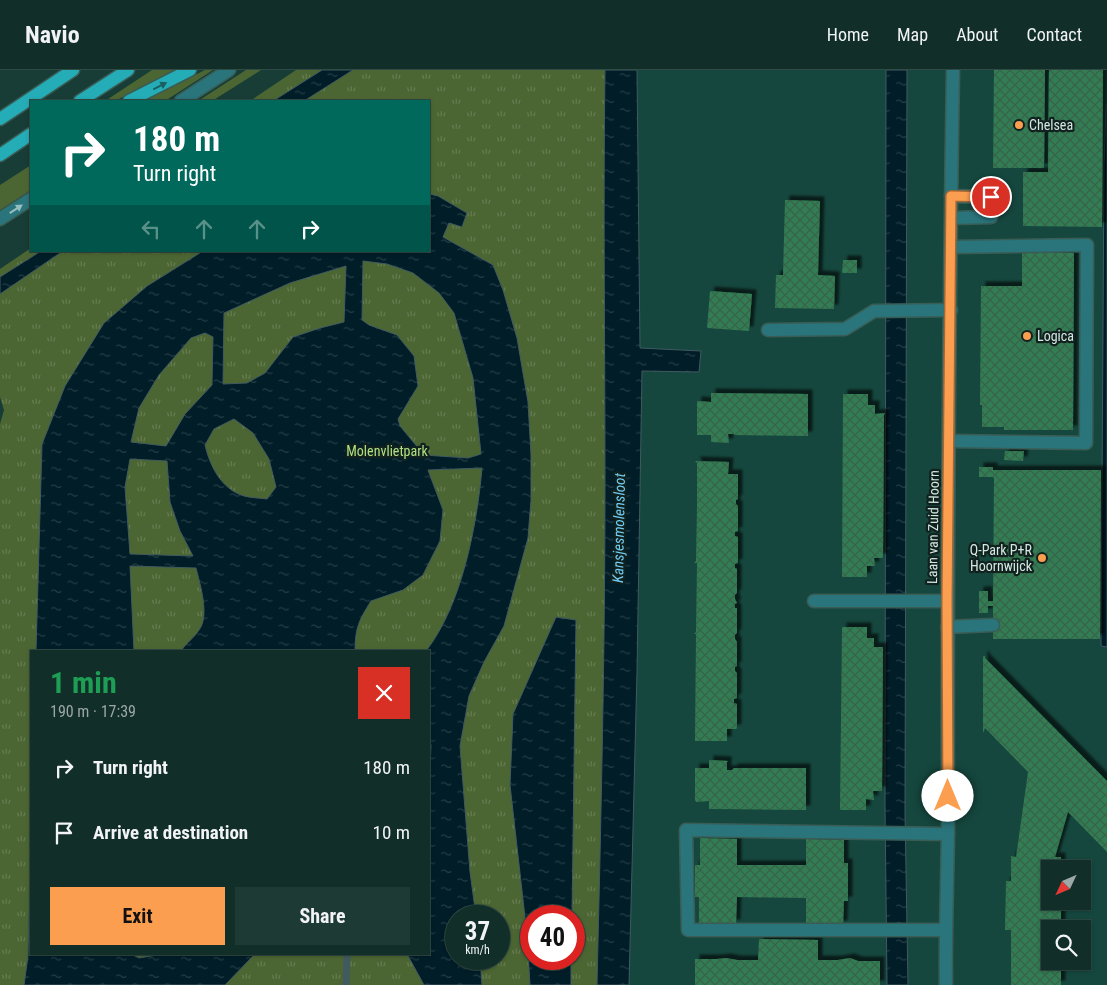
<!DOCTYPE html>
<meta charset="utf-8">
<style>
body{margin:0;font-family:"Roboto Condensed",sans-serif;background:#1e3a34;color:#f1f3f6;height:100vh;display:flex;flex-direction:column;font-size:19px;white-space:nowrap}
*{box-sizing:border-box;margin:0}
p{font-size:16px;color:#9ca8a8}
.icon{flex:none;width:28px;height:28px;fill:none;stroke:currentColor;stroke-width:2;stroke-linecap:round;stroke-linejoin:round}
.map{position:relative;flex:1;overflow:hidden}
.panel{position:absolute;left:30px;top:580px;width:400px;height:305px;display:flex;flex-direction:column;background:#112e28;border-radius:0px;box-shadow:0 1px 4px #0004,0 0 0 1px #304a45}
.panel>*{flex:none}
.guide{position:absolute;left:30px;top:30px;width:400px;height:152px;border-radius:0px;box-shadow:0 1px 4px #0004,0 0 0 1px #304a45;background:#00695c;color:#fff;overflow:hidden}
.needle{width:32px;rotate:226deg}
.tools{position:absolute;left:1041px;top:790px;display:grid;gap:10px}
.tools a{display:grid;place-items:center;width:50px;height:50px;border-radius:0px;background:#112e28;box-shadow:0 1px 4px #0004,0 0 0 1px #304a45;font-size:25px}
.speed{position:absolute;left:445px;top:835px;display:flex;gap:10px;font-size:25px;font-weight:700;text-align:center}
.speed>*{display:grid;place-content:center;width:65px;height:65px;border-radius:50%;background:#112e28;box-shadow:0 1px 4px #0004,0 0 0 1px #304a45;line-height:1}
.speed small{font-size:12px;font-weight:400}
.speed .limit{border:8px solid #d22;background:#fff;color:#111}
.pin{position:absolute;display:grid;place-items:center;width:42px;height:42px;color:#fff;margin:-21px;border:2px solid #fff;border-radius:50%;box-shadow:0 1px 5px #0007}
.me{position:absolute;width:55px;margin:-28px;rotate:0deg;stroke-linejoin:round;filter:drop-shadow(0 0 4px #0008)}
.turn{display:flex;align-items:center;gap:18px;height:105px;padding:0 20px;font-size:22px}
.turn .icon{width:65px;height:65px;stroke-width:2.5}
.turn b{display:block;font-size:35px;line-height:42px}
.lanes{display:flex;align-items:center;height:48px;padding:0 20px;background:#0003;justify-content:center;gap:25px;direction:ltr}
.lanes .off{opacity:.35}
.round{display:grid;place-items:center;flex:none;width:52px;height:52px;border-radius:0px;background:#1e3a34}
.head{display:flex;align-items:center;justify-content:space-between;height:85px;padding:0 20px}
h1{font-size:30px;font-weight:700;line-height:38px;color:#1e9e55}
.primary-button{display:flex;gap:10px;margin-top:auto;padding:10px 20px}
.primary-button a{flex:1;height:58px;border-radius:0px;background:#fb9e50;color:#111;font-size:20px;font-weight:700;line-height:58px;text-align:center}
.primary-button a+a{background:#1e3a34;color:#f1f3f6}
ul{padding:0;list-style:none}
li{display:flex;align-items:center;gap:15px;height:65px;padding:0 20px}
li div{flex:1}
li b{display:block;font-size:19px}
li em{font-style:normal}
header{display:flex;align-items:center;gap:30px;box-sizing:border-box;height:70px;padding:0 25px;background:#112e28;border-bottom:1px solid #304a45}
header strong{font-size:24px}
nav{display:flex;gap:28px;margin-inline-start:auto;font-size:18px}
.map>svg:first-child{display:block}
.built{fill:#15473e;fill-rule:evenodd}
.grass{fill:#4c6633}
.park{fill:url(#park-tufts);fill-rule:evenodd}
.water{fill:url(#water-ripples);stroke:#405a60;fill-rule:evenodd}
.lines{fill:none;stroke-linecap:round;stroke-linejoin:round}
.stream{stroke:#405a60;stroke-width:7}
.building{fill:url(#building-cross-hatch);filter:url(#shadow)}
.service-casing{stroke:#395c55;stroke-width:15}
.tertiary-casing{stroke:#395c55;stroke-width:15}
.primary-casing{stroke:#395c55;stroke-width:15}
.service{stroke:#2a747b;stroke-width:12}
.tertiary{stroke:#2a747b;stroke-width:12}
.primary{stroke:#24acb7;stroke-width:12}
.oneway{fill:#1a6062}
.oneway2{fill:#98bfbf}
.route-casing{stroke:#a36734;stroke-width:12}
.route{stroke:#fb9e50;stroke-width:9}
.poi-dot{fill:#fb9e50;stroke:#11211d;stroke-width:2}
.labels{text-anchor:middle;dominant-baseline:central;stroke-width:4.5;stroke-linejoin:round;paint-order:stroke}
.poi-label{font-size:14px;fill:#d4e8e3;stroke:#11211d;text-anchor:start}
.park-label{font-size:14px;fill:#b0e083;stroke:#11211d}
.street-label{font-size:14px;fill:#d4e8e3;stroke:#11211d}
.water-label{font-size:15px;font-style:italic;fill:#6fccf3;stroke:#11211d}
</style>
<header>
<strong>Navio</strong>
<nav><a>Home</a><a>Map</a><a>About</a><a>Contact</a></nav>
</header>
<div class="map">
<svg width="1107" height="915" viewBox="0 0 1107 915">
<defs>
<pattern id="park-tufts" width="24" height="20" patternUnits="userSpaceOnUse" patternTransform="scale(1.25)"><rect width="24" height="20" fill="#4c6633"/><path d="M3 7l-1-3M5 7V3M7 7l1-3M15 17l-1-3M17 17v-4M19 17l1-3" fill="none" stroke="#657c50"/></pattern>
<pattern id="water-ripples" width="26" height="14" patternUnits="userSpaceOnUse" patternTransform="scale(1.25)"><rect width="26" height="14" fill="#011d28"/><path d="M2 4q2-2 4 0t4 0M15 11q2-2 4 0t4 0" fill="none" stroke="#253e47"/></pattern>
<pattern id="building-cross-hatch" width="8" height="8" patternUnits="userSpaceOnUse" patternTransform="scale(1.25)"><rect width="8" height="8" fill="#337d52"/><path d="M0 0l8 8M0 8l8-8" fill="none" stroke="#39644c"/></pattern>
<filter id="shadow"><feDropShadow dx="4.5" dy="-4.5" stdDeviation="1" flood-color="#0009"/></filter>
</defs>
<rect width="100%" height="100%" fill="#173d36"/>
<path class="built" d="M630,0H1107V915H616ZM1050,799H1082V831H1050ZM1050,859H1082V891H1050Z"/>
<path class="grass" d="M152,0H175L115,31H105Z
M205,0H213L165,31H143Z
M246,0H261L212,31H198Z
M31,95V120L0,140V115Z"/>
<path class="park" d="M296,0H615L607,915H0V354L4,340L0,327V199L31,178V181H429V31H250ZM31,581H429V884H31ZM456,846H499V889H456ZM531,846H574V889H531Z"/>
<path class="water" d="M322,0H353L304,31H273Z
M605,0H637L640,278L701,281L699,302L642,301L637,602L629,915H597C601,748 605,581 605,414C605,276 603,138 605,0Z
M886,0H907L905,743L908,915H887L885,737Z
M1106,35H1107V577L1101,576L1104,96Z
M429,124L438,126L467,143L462,157L449,153L443,167L493,195L503,220L517,268L528,332L531,385V430L528,468L504,556L484,592L469,626L460,676L470,802L476,846H456V889H480L482,915H424L407,884H429V721L431,675L429,671V581H426C462,535 477,455 482,398L428,400L443,440L440,471L423,505L403,520L371,531C359,550 355,558 355,581H181C187,572 194,568 199,560C210,546 200,514 196,498L130,496L134,581H36L42,374L65,316L104,253L147,216L203,181H429ZM363,191L387,194L413,203L439,223L454,243L473,308L481,384L468,388L424,385L400,356L398,349L418,316L414,286L397,265L369,255L362,250ZM346,196L344,252L320,258L293,267L265,303L247,313L223,314L224,243L290,213ZM205,263L213,267L212,315L185,344L166,376L131,372L139,338L159,305L191,268ZM234,349L253,363L269,389L276,417L267,429C260,428 251,428 244,426C221,419 210,396 205,375L214,359ZM130,389L167,391L170,432L180,461L193,486L130,484L125,417Z
M41,181H63L0,224V207Z
M556,547L576,550L572,846H531V889H571V915H530L527,865L510,715L513,644Z
M31,755V884H131L139,888L163,884H255L225,915H24L28,886Z"/>
<g class="lines">
<path class="stream" d="M346,915L347,884"/>
</g>
<path class="building" d="M994,0H1045L1044,98H993Z
M1049,0H1103L1102,157L1023,156V102H1048Z
M785,130L820,131L818,205L835,206L834,239L775,238L776,205H783Z
M1022,182L1074,183L1073,360H1004V357H982V335H980L981,216H1022Z
M843,190H857V203H842Z
M710,221L752,224L749,261L707,258Z
M711,323L808,324V366L734,365V364H728L729,373L711,372V365H697V331L711,332Z
M843,324H868V335H875V344L885,343L884,345L883,487V488H874L875,496H867V507H842Z
M1005,381H1024L1023,391L1004,390Z
M695,391L729,392L728,404H738V429L736,430V434L738,436V461L735,462V466L738,467V493L735,494V498L737,499V523L735,525V529L737,533L735,534V538H737V563L735,565V569L737,572V596L735,597V601L737,603V628L734,629V633L737,634V658L736,659H727V671H695L696,564H694L696,562L697,493H694L696,491L697,435V393Z
M979,397H993V400H1101L1100,569H993V536H988V543H979V521H988V531H993L994,409L993,407H979Z
M842,557H867V568H874V577H883L882,721H873L874,730L866,729V740H840Z
M983,586H985V588L1107,711V782L1068,742L1055,787H1061V799H1050V831H1061V859H1050V891H1061V915H1011V860H1005L1006,811H1011V786L1016,787L1028,702L985,658L983,663Z
M709,690L728,691L727,692V700H732L734,698H806V740L709,739V731L696,732L695,730V698H709Z
M700,768L737,769V795H806V769L844,770V793H848V831H844L843,855L806,854V828L737,827L736,854H699V827H695V795H700Z
M759,869L818,870V890H838L850,888L858,891H880V915H695V889H717L726,888L737,890H758Z"/>
<g class="lines">
<g class="service-casing">
<path id="service" d="M181,31L229,0
M951,126L991,127
M952,148L991,147
M0,149L31,129
M768,260L845,259L874,241L951,240
M949,371L1086,373L1087,175L952,177
M814,531H947
M947,557L993,555
M945,860H688L686,760L948,764"/>
</g>
<g class="tertiary-casing">
<path id="tertiary" d="M946,915C945,858 948,802 948,745C947,497 949,248 953,0"/>
</g>
<g class="primary-casing">
<path id="primary" d="M80,31L128,0
M129,31L190,0
M0,49L73,0
M0,85L31,64"/>
</g>
<use href="#service" class="service"/>
<use href="#tertiary" class="tertiary"/>
<use href="#primary" class="primary"/>
</g>
<defs><path id="oneway-solid" d="M-6-.8H1V-3.2L6.5 0L1 3.2V.8H-6Z" transform="scale(1.25)"/></defs>
<use class="oneway" href="#oneway-solid" transform="translate(160 16) rotate(-27)"/>
<use class="oneway2" href="#oneway-solid" transform="translate(16 139) rotate(-33)"/>
<g class="lines">
<g class="route-casing">
<path id="route" d="M948,726L947,531L951,126L991,127"/>
</g>
<use href="#route" class="route"/>
</g>
<g class="poi-dot">
<circle cx="1019" cy="55" r="5"/>
<circle cx="1027" cy="266" r="5"/>
<circle cx="1042" cy="488" r="5"/>
</g>
<g class="labels">
<g class="poi-label">
<text x="1029" y="55">Chelsea</text>
<text x="1037" y="266">Logica</text>
<text x="1032" y="480" text-anchor="end">Q-Park P+R<tspan x="1032" dy="16">Hoornwijck</tspan></text>
</g>
<g class="park-label">
<text x="387" y="381">Molenvlietpark</text>
</g>
<g class="street-label">
<text transform="translate(933 457) rotate(-89)">Laan van Zuid Hoorn</text>
</g>
<g class="water-label">
<text transform="translate(619 458) rotate(-89)">Kansjesmolensloot</text>
</g>
</g>
</svg>
<div class="tools">
<a><svg class="needle" viewBox="-14 -14 28 28"><path d="M0-13l5 13h-10z" fill="#e53935"/><path d="M0 13l5-13h-10z" fill="#9ca8a8"/></svg></a>
<a><svg class="icon" aria-label="search" viewBox="0 0 24 24"><circle cx="10" cy="10" r="6"/><path d="M15 15l6 6"/></svg></a>
</div>
<div class="speed"><div>37<small>km/h</small></div><div class="limit">40</div></div>
<div class="pin" style="left:991px;top:127px;background:#d93025"><svg class="icon" aria-label="arrive" viewBox="0 0 24 24"><path d="M6 21V4h12l-3 4 3 4H6"/></svg></div>
<svg class="me" style="left:948px;top:726px" viewBox="-20 -20 40 40"><circle r="19" fill="#fff"/><path d="M0-13L10 11 0 6-10 11z" fill="#fb9e50"/></svg>
<div class="guide">
<div class="turn"><svg class="icon" aria-label="right" viewBox="0 0 24 24"><path d="M7 20v-9h11M14 6l5 5-5 5"/></svg><div><b>180 m</b>Turn right</div></div>
<div class="lanes"><svg class="icon off" aria-label="left" viewBox="0 0 24 24"><path d="M17 20v-9H6M10 6l-5 5 5 5"/></svg><svg class="icon off" aria-label="ahead" viewBox="0 0 24 24"><path d="M12 20V5M6 11l6-6 6 6"/></svg><svg class="icon off" aria-label="ahead" viewBox="0 0 24 24"><path d="M12 20V5M6 11l6-6 6 6"/></svg><svg class="icon" aria-label="right" viewBox="0 0 24 24"><path d="M7 20v-9h11M14 6l5 5-5 5"/></svg></div>
</div>
<section class="panel">
<div class="head"><div><h1>1 min</h1><p>190 m · 17:39</p></div><a class="round" style="background:#d93025;color:#fff"><svg class="icon" aria-label="close" viewBox="0 0 24 24"><path d="M6 6l12 12M18 6L6 18"/></svg></a></div>
<ul>
<li><svg class="icon" aria-label="right" viewBox="0 0 24 24"><path d="M7 20v-9h11M14 6l5 5-5 5"/></svg><div><b>Turn right</b></div><em>180 m</em></li>
<li><svg class="icon" aria-label="arrive" viewBox="0 0 24 24"><path d="M6 21V4h12l-3 4 3 4H6"/></svg><div><b>Arrive at destination</b></div><em>10 m</em></li>
</ul>
<div class="primary-button"><a>Exit</a><a>Share</a></div>
</section>
</div>
